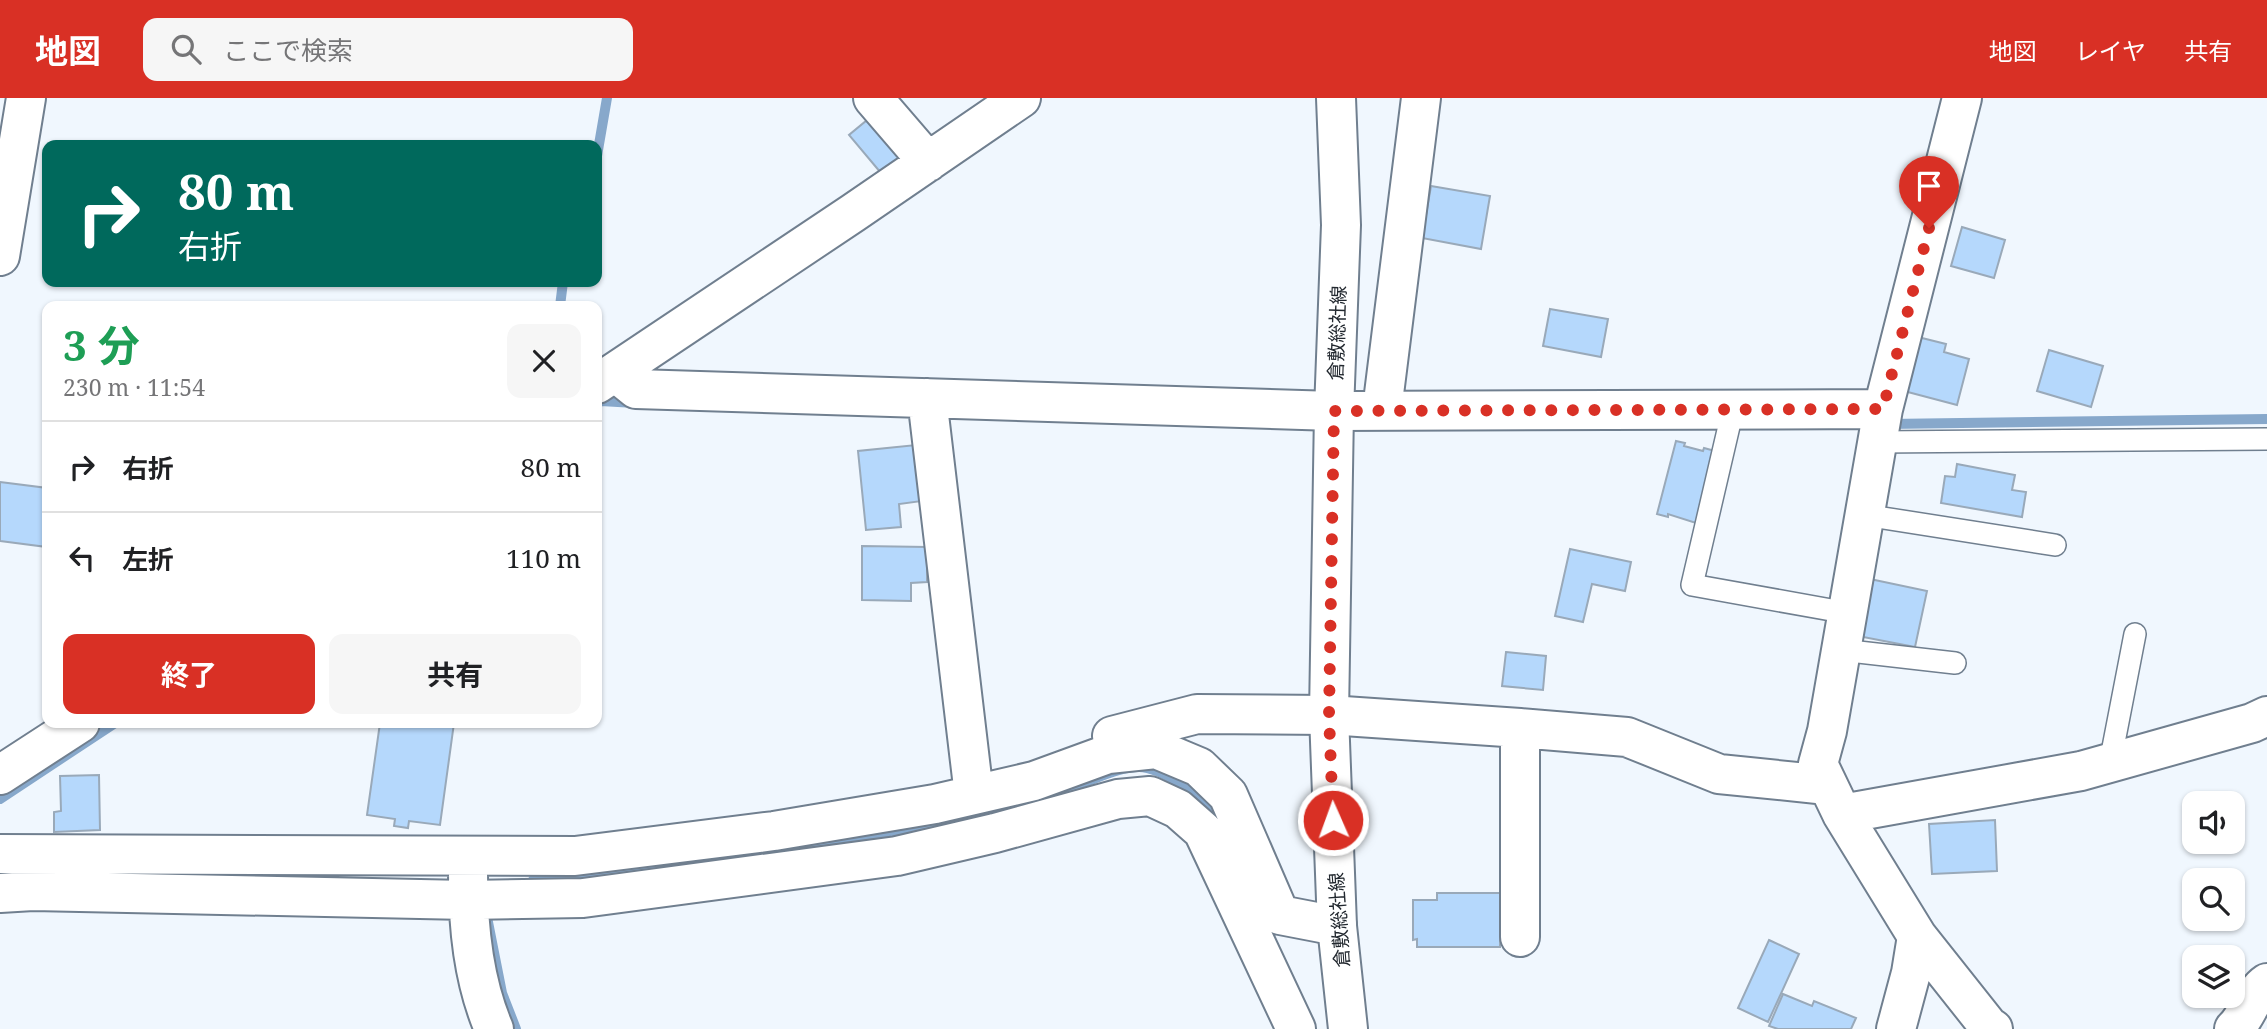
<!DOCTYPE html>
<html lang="ja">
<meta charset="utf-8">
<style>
body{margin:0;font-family:"Noto Serif","Noto Sans JP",serif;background:#f6f6f6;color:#202124;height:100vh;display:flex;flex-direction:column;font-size:26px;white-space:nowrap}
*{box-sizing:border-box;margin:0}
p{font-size:23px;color:#757577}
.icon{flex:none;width:38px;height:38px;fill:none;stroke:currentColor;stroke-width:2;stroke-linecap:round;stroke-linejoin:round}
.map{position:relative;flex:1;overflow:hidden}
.sheet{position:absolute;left:42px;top:203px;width:560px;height:427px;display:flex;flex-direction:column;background:#fff;border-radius:14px;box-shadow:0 2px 5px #0004}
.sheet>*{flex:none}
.banner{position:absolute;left:42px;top:42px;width:560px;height:147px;border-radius:14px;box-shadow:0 2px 5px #0004;background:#00695c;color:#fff;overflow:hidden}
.controls{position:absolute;left:2182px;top:693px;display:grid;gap:14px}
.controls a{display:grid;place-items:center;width:63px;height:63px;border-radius:14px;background:#fff;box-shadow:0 2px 5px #0004;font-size:35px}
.pin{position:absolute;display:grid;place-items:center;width:60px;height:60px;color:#fff;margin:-72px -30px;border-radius:50% 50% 50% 0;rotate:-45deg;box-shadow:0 0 7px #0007}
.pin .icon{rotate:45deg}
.me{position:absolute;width:77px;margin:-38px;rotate:358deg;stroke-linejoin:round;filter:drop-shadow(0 0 5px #0008)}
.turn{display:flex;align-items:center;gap:24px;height:147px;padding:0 21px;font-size:32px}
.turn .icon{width:91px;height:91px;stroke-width:2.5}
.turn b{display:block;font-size:49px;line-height:60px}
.round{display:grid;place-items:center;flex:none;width:74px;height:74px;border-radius:14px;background:#f6f6f6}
.head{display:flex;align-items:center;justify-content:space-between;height:119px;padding:0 21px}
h1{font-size:42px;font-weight:700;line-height:52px;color:#1e9e55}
.action{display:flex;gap:14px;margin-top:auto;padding:14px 21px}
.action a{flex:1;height:80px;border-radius:14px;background:#d93025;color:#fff;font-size:28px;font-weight:700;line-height:80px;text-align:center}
.action a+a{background:#f6f6f6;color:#202124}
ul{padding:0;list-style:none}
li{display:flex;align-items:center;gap:21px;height:91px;padding:0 21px;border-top:2px solid #e0e0e0}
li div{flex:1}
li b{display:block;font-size:26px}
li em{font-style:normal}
header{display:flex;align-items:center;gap:42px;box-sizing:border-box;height:98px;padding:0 35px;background:#d93025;color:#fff}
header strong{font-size:33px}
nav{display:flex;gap:38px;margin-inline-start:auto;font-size:24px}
.search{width:490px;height:63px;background:#f6f6f6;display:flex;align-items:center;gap:18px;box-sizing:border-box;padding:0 24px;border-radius:14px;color:#757577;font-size:26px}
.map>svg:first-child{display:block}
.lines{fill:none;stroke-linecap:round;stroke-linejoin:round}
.stream{stroke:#87a8cb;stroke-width:10}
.building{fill:#b5d8fc;stroke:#99a9b9;stroke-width:2}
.lane-casing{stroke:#707f8f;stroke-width:24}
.street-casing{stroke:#707f8f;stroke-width:42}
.secondary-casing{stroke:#707f8f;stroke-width:42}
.lane{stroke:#fff;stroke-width:21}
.street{stroke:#fff;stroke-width:38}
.secondary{stroke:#fff;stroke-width:38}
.route{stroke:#d93025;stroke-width:12;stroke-dasharray:0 21.6}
.labels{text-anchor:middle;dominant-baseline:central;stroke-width:6;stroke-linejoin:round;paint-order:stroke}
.street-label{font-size:19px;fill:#22282f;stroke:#fff}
</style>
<header>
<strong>地図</strong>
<div class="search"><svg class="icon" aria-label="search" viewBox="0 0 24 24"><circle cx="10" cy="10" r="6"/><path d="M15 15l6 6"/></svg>ここで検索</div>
<nav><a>地図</a><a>レイヤ</a><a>共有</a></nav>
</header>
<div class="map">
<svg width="2267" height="931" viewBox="0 0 2267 931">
<rect width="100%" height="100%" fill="#f0f7fe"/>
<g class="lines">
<path class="stream" d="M597,58L607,0
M560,208L563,184
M597,306L601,303L635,305
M1888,326L2267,321
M0,701L115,625
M1040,703C1068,694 1109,670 1137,669C1150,668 1166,677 1177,683C1204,697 1208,702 1220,729
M533,782L620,774L751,758L933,731
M487,819L502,895L516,931"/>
</g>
<path class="building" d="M878,13L910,51L881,75L849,37Z
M1431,88L1490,98L1481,151L1422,140Z
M1962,129L2005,142L1994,180L1951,168Z
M1550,211L1608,221L1601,259L1543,248Z
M1918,239L1946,246L1944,254L1969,261L1957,307L1904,293Z
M2049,252L2103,268L2091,309L2037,293Z
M1676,343L1685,345L1684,348L1703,353L1704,350L1715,353L1696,425L1668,416V419L1657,416Z
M916,347L922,403L899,406L901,429L866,432L858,353Z
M1957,366L2015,377L2012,392L2026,394L2022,419L1941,405L1945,378L1955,379Z
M0,384L47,390V449L0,443Z
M862,448L927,449V484L911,485V503L862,502Z
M1570,451L1631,464L1625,493L1592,486L1583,524L1555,518Z
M1870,481L1927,493L1915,549L1858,538Z
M1506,554L1546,558L1543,592L1502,588Z
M380,625H454L440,727L409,723L408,730L394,728L395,721L367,717Z
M99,677L100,732L54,734V714L61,713L60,678Z
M1995,722L1997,773L1932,776L1929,726Z
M1437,795H1500V849H1417V841L1413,842V802H1437Z
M1769,842L1799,856L1768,924L1738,910Z
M1783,896L1812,908L1814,903L1856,920L1851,931H1778L1769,928Z"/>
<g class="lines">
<g class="lane-casing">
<path id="lane" d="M1733,311L1692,487L1848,515
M1877,344L2267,341
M1864,417L2055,447
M1841,552L1955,565
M2110,665L2135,536"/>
</g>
<g class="street-casing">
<path id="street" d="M873,0L928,64
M1962,0L1883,311L1827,633L1818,666L1842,716L1917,838L1990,930L1993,931
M0,158L26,0
M615,274L636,291L1334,313L1883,311
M597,286L853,115L1021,0
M927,300L974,697
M1382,312L1421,0
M1112,638L1197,616L1329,617L1520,630L1627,639L1719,676L1827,687
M0,677L80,625
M1842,716L2081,673L2252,625L2267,618
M0,756L575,758L774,733L935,706L1034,683L1108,656L1156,651L1199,669L1228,697L1280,817L1337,828
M468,776C468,828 473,882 494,931
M0,795L33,793L467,802L583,800L897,758L995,735L1118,701L1150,698L1178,711L1203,733L1296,931
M1520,839V630
M1896,931L1911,875L1917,838
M2234,931C2248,918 2252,895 2267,885"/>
</g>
<g class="secondary-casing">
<path id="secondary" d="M1336,0L1341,127L1334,313L1329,617L1337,828L1348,931"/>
</g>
<use href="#lane" class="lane"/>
<use href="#street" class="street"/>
<use href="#secondary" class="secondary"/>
</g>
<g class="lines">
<path class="route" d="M1333,722L1329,617L1334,313L1883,311L1929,130"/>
</g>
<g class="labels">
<g class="street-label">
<text transform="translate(1337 235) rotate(-88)">倉敷総社線</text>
<text transform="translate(1339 822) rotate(-94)">倉敷総社線</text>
</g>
</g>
</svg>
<div class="controls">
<a><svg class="icon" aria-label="sound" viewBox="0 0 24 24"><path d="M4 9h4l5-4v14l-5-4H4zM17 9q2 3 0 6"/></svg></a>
<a><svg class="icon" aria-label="search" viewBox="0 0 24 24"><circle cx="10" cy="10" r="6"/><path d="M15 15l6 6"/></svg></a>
<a><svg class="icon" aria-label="layers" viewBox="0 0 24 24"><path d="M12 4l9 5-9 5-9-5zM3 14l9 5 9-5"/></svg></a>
</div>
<div class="pin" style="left:1929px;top:130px;background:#d93025"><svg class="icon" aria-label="arrive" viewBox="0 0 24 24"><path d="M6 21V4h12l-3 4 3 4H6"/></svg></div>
<svg class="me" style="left:1333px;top:722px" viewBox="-20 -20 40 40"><circle r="17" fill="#d93025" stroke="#fff" stroke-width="3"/><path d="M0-11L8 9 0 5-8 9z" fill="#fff"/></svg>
<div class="banner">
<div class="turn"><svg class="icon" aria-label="right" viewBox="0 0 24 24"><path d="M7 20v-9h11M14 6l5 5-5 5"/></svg><div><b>80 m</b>右折</div></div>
</div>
<section class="sheet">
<div class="head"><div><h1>3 分</h1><p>230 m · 11:54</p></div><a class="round"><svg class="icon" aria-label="close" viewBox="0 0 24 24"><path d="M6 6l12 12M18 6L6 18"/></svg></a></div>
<ul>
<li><svg class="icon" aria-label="right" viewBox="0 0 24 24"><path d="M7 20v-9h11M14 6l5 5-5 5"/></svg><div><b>右折</b></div><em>80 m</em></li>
<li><svg class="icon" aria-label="left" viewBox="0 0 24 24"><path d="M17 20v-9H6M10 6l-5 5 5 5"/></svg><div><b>左折</b></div><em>110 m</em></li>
</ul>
<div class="action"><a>終了</a><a>共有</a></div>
</section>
</div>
